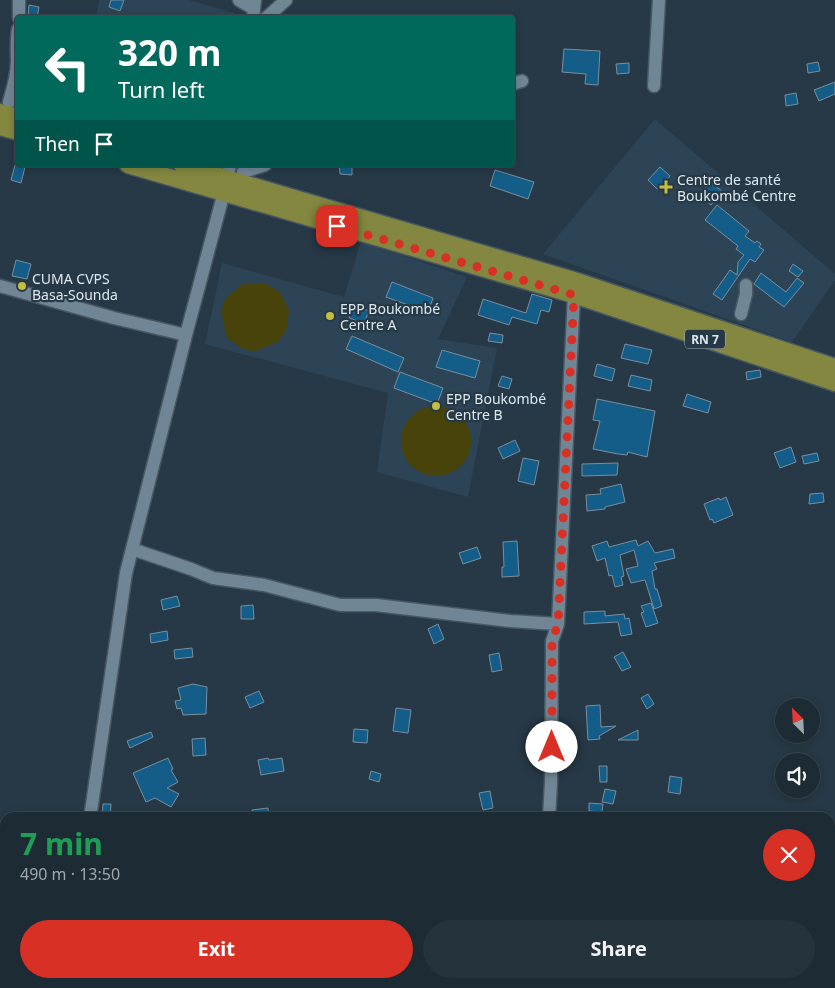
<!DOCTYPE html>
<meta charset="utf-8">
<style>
body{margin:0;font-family:"Noto Sans",sans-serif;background:#25333c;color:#f1f3f6;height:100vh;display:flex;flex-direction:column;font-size:19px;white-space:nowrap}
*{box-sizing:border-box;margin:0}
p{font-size:16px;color:#a0a7ac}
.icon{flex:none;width:28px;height:28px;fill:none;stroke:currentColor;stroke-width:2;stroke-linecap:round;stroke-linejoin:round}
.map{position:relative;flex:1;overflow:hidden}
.sheet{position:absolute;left:0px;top:812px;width:835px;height:176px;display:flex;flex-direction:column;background:#1d2b34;border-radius:15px 15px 0 0;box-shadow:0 2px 8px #0003,0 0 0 1px #3b474f}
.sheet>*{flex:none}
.hud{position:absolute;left:15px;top:15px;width:500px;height:152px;border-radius:5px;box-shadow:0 2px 8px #0003,0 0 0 1px #3b474f;background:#00695c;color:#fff;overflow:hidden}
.needle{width:32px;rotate:336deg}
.controls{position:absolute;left:775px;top:698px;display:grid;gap:10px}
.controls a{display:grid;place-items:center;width:45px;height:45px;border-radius:50%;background:#1d2b34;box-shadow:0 2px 8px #0003,0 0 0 1px #3b474f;font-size:25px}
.pin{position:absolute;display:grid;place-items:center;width:42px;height:42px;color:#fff;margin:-21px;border-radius:10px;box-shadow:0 2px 8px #0006}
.me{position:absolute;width:55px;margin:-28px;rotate:0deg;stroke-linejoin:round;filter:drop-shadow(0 0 4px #0008)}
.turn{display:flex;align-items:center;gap:18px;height:105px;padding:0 20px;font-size:22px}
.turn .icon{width:65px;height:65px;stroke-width:2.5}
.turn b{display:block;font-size:35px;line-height:42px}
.then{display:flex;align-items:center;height:48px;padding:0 20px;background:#0003;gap:10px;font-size:19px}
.round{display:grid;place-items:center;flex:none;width:52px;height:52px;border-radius:26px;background:#25333c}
.summary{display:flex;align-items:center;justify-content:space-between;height:85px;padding:0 20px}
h1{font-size:30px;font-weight:700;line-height:38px;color:#1e9e55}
.button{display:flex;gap:10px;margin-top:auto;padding:10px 20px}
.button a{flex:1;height:58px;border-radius:30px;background:#d93025;color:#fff;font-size:20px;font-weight:700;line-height:58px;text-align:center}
.button a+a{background:#25333c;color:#f1f3f6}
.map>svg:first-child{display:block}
.built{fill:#2d4456}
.garden{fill:#47430a}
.building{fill:#145d88;stroke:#7a8e9d}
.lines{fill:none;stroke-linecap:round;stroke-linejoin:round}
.minor-casing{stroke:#485863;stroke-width:15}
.major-casing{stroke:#485863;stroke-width:19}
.minor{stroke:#718695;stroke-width:12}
.major{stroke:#83873f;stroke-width:16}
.route{stroke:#d93025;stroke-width:9;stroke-dasharray:0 16.2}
.poi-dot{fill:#c4bd3e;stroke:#273946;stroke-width:2}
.labels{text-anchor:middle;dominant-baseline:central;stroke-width:4.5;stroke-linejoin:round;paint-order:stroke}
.shield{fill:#273946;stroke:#a6b4bd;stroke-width:1}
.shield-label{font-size:12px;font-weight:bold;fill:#dce8f0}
.poi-label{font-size:14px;fill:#dce8f0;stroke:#273946;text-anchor:start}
</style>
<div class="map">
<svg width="835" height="988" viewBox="0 0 835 988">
<rect width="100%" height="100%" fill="#273946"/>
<path class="built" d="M99,0H189L244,16V18H96Z
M655,119L835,274V280L792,342L543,254Z
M361,242L467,277L438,339L497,348L468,497L377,472L388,393L205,344L222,263L344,297Z"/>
<path class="garden" d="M245,283L266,284L280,292L289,310L287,328L279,341L256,351L245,350L227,338C219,306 217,303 245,283Z
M401 441a35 35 0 1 1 70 0a35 35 0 1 1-70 0Z"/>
<path class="building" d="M111,0H124L120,11L109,7Z
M29,5L39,7L37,18L28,16Z
M564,49L600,51L598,85L585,84L586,74L562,72Z
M818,62L820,71L808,73L807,64Z
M629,63V73L617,74L616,64Z
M835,82V94L819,101L814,90Z
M796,93L798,104L786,106L785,95Z
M15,165L25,167L21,183L11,180Z
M339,165H352V175L340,174Z
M660,167L670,176L658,190L648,180Z
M495,170L534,182L528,199L490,186Z
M710,182L722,191L711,205L699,195Z
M717,205L749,231L745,236L755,243L757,241L761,244L759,247L764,250L755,262L750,259L722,300L713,294L730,270L737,275L738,262L744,255L736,249L738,246L705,220Z
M16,260L31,264L27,279L12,276Z
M793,264L803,271L798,277L789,271Z
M761,273L786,292L797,278L804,283L784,307L754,284Z
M392,282L433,298L428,312L386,297Z
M532,294L552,300L549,312L541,310L537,324L512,317L509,325L478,315L483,299L526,313Z
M355,305L369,311L364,323L349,318Z
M490,333L503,335L502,343L488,341Z
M352,336L404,358L398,372L346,349Z
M625,344L652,350L648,364L621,358Z
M442,350L480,361L475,378L436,367Z
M597,364L615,369L612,381L594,376Z
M760,370L761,377L747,380L746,372Z
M400,372L443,388L437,404L394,388Z
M631,375L652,380L650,391L628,386Z
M502,376L512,379L509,389L498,386Z
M687,394L711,402L708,413L683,406Z
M597,399L655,411L647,457L628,452L627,455L618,454L593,449L600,421L593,420Z
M515,440L520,451L503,459L498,448Z
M791,447L796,462L780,468L774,453Z
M817,453L819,461L804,464L802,456Z
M523,458L539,461L534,485L518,481Z
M618,463L617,475L582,476V464Z
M621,484L625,502L605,507V509L587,511L586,495L601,494L600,489Z
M823,493L824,502L809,504L810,494Z
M726,497L733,515L714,523L712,519L710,520L704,504L719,498L720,500Z
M636,540L638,546L648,541L655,553L673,549L675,558L654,563L657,569L652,571L655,589H657L662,606L654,609L645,580L631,583L626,569L638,566L634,550L620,555L624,576L621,577L623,585L615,587L612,575L609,576L605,558L597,561L592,546L607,541L609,547Z
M517,541L519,576L502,577V567H504L503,542Z
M477,547L481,558L463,564L459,553Z
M177,596L180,606L163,610L161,600Z
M651,603L658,623L646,627L641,613L644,612L641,606Z
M253,605L254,619H241V606Z
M605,611V616L624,614L625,619L629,618L632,634L621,636L618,622L584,624V612Z
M438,624L444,639L434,644L428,629Z
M167,631L168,640L151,643L150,634Z
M192,648L193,657L175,659L174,650Z
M623,652L631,667L622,671L614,657Z
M499,653L502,670L492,672L489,655Z
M193,684L207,687L206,714L183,715L181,708L177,709L175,701L181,700L178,688Z
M259,691L264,702L250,708L245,697Z
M648,694L654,704L647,709L641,698Z
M600,705L601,727L616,726L599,736L600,739L588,740L586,706Z
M396,708L411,710L408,733L393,731Z
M354,729L368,730L367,743L353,742Z
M638,730V740H618Z
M151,732L153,737L130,748L127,741Z
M205,738L206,755L193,756L192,739Z
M168,758L173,769L171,770L178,782L167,788L179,794L171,807L155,798L146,802L133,773Z
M268,758L269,760L282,758L284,771L261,775L258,760Z
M599,766H607V782H600Z
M371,771L381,774L379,782L369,779Z
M670,776L682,778L680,794L668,792Z
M605,789L616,791L613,804L602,802Z
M490,791L493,808L483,810L479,793Z
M589,803L603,804L602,812L589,811Z
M103,804H111L110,818H102Z
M268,808L269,818H253L252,810Z"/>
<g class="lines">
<g class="minor-casing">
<path id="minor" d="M19,0V18
M239,0L254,9
M253,18L255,0
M266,18L286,0
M512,84L522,81
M654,86L659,0
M9,102C13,89 17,75 17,61C17,50 16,40 18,29
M243,172L265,165
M0,286L114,318L186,335
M741,314L746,294V285
M132,549L191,569L213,578L264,585L340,605H376L510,621L558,624
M90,818L126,573L186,335L224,192L230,165
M549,818L551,782L552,641L558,624L574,295
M64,988L65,984
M540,988L541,984"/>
</g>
<g class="major-casing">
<path id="major" d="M0,112L18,117
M0,127L18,132
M128,165L574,295L835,383
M182,165L577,281L835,367"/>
</g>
<use href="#minor" class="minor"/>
<use href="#major" class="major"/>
</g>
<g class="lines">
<path class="route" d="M337,226L574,295L558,624L552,641V747"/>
</g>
<g class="poi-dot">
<path d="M663.5 179.5h5v5h5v5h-5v5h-5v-5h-5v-5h5z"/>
<circle cx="22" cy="286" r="5"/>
<circle cx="330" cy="316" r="5"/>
<circle cx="436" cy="406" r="5"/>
</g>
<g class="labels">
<rect class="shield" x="685" y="329.5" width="40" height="19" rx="4"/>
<g class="shield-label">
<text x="705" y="339">RN 7</text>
</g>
<g class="poi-label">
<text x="677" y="179">Centre de santé<tspan x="677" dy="16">Boukombé Centre</tspan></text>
<text x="32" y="278">CUMA CVPS<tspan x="32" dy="16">Basa-Sounda</tspan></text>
<text x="340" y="308">EPP Boukombé<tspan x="340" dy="16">Centre A</tspan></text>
<text x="446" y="398">EPP Boukombé<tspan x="446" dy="16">Centre B</tspan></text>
</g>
</g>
</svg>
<div class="controls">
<a><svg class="needle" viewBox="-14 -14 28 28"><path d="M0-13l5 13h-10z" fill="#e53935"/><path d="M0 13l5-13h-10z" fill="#a0a7ac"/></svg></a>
<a><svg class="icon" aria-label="sound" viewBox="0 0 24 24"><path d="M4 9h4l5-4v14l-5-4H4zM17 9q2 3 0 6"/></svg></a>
</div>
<div class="pin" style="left:337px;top:226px;background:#d93025"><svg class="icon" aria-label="arrive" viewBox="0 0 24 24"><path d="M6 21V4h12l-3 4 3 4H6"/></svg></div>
<svg class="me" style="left:552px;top:747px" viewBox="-20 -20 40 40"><circle r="19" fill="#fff"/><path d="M0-13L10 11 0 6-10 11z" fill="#d93025"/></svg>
<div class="hud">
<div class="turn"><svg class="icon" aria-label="left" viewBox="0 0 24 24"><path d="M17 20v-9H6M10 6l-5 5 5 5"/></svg><div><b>320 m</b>Turn left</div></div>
<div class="then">Then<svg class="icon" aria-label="arrive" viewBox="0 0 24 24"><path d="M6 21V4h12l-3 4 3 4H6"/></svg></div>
</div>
<section class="sheet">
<div class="summary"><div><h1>7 min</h1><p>490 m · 13:50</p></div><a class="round" style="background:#d93025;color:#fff"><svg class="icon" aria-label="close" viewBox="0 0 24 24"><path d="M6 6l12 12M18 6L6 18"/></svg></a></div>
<div class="button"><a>Exit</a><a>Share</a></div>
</section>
</div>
